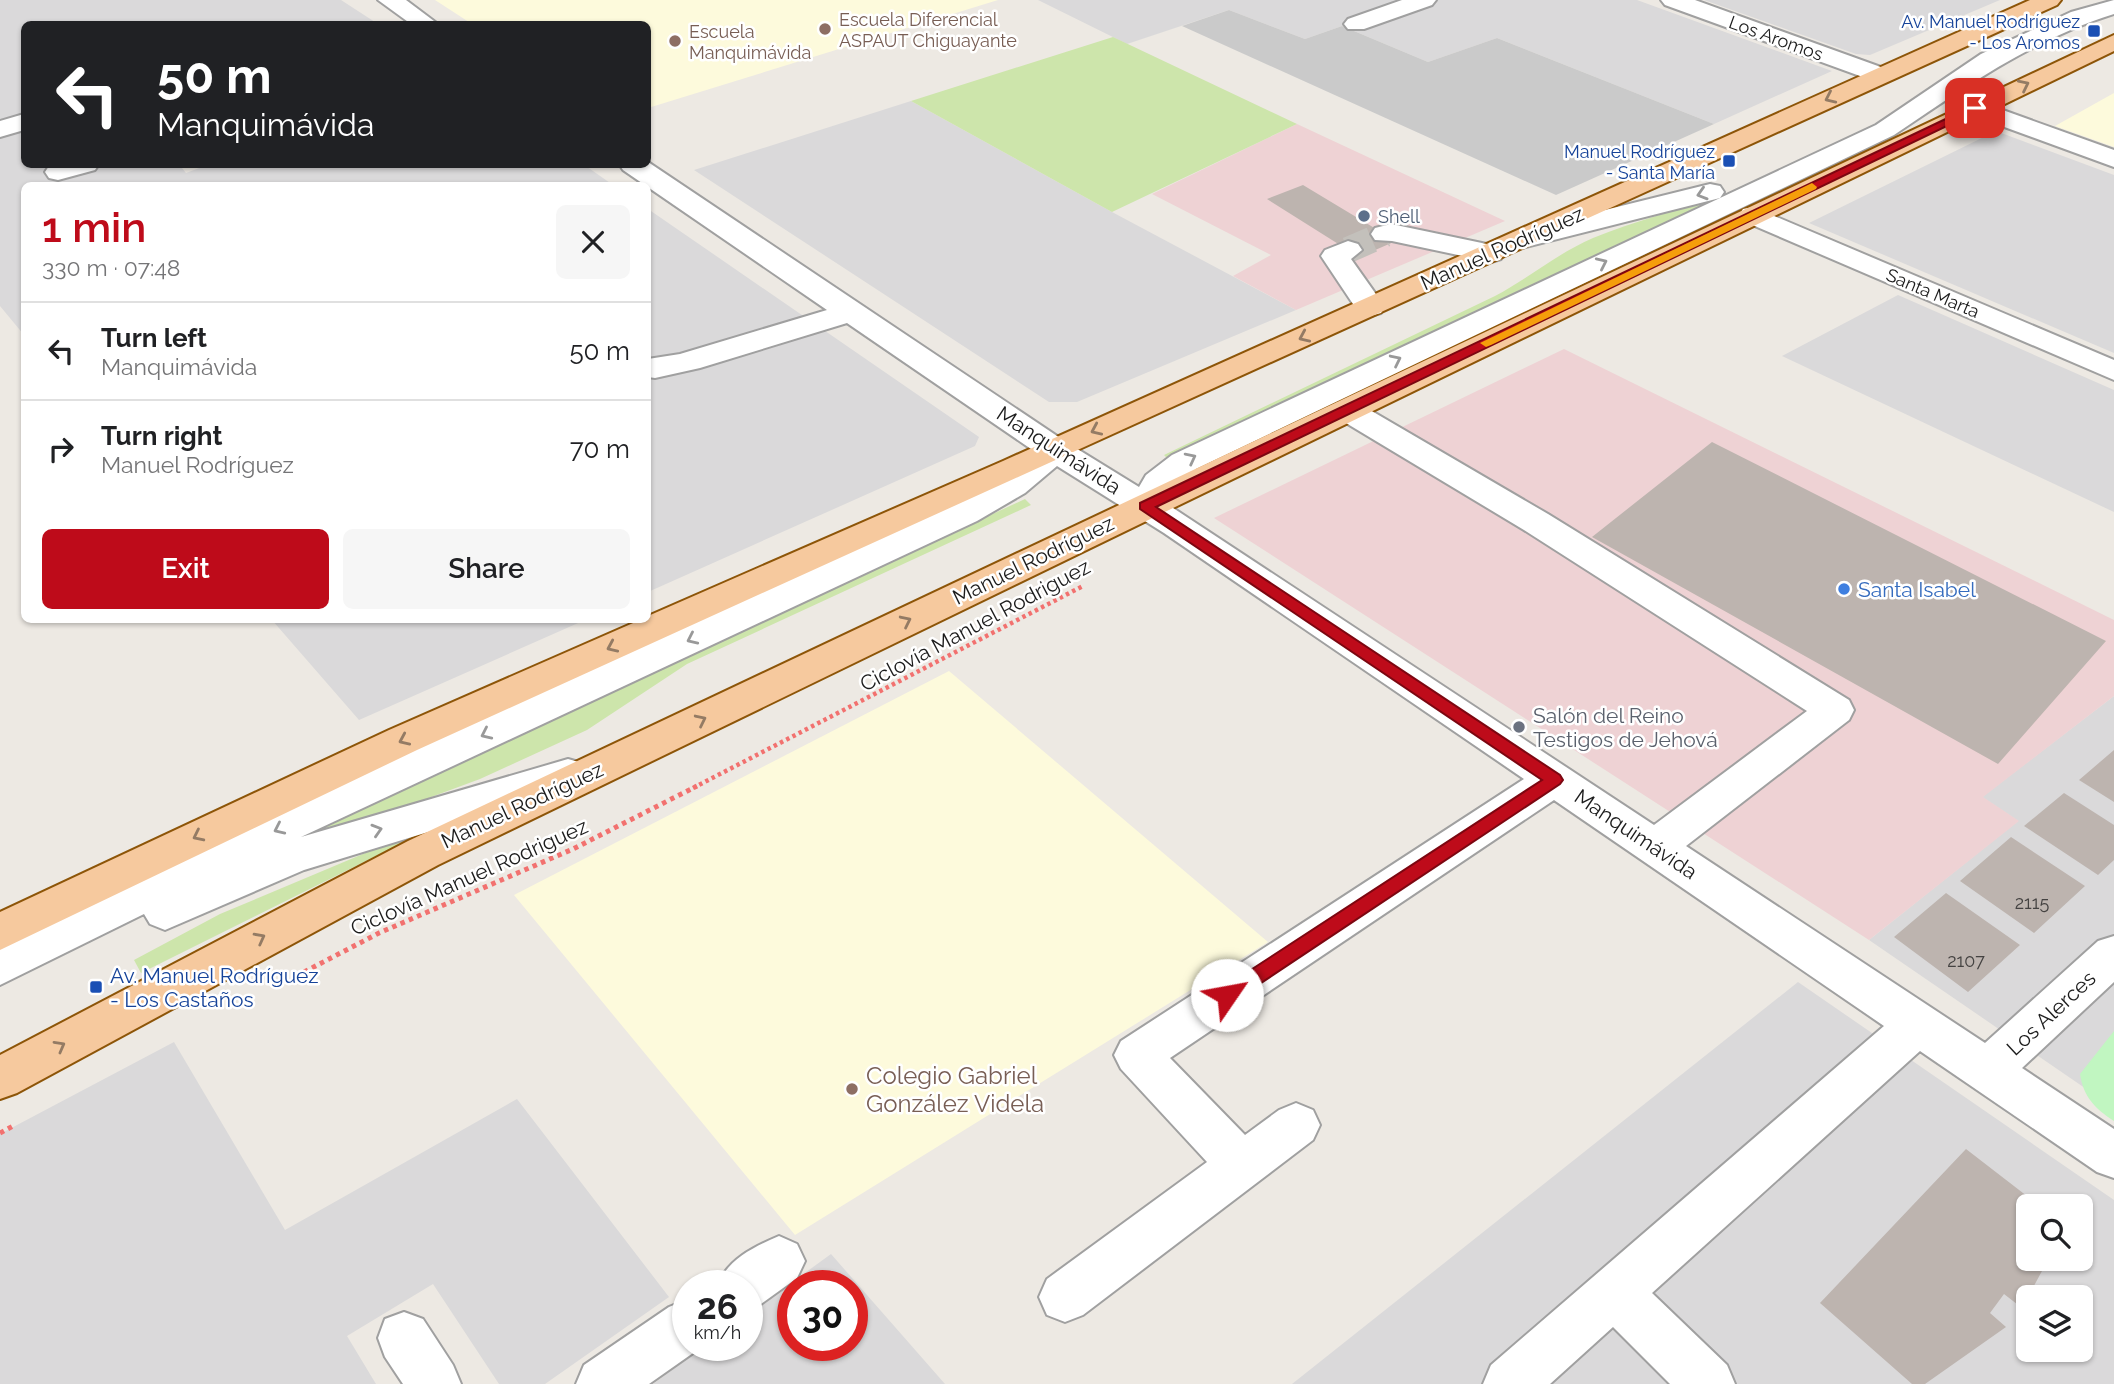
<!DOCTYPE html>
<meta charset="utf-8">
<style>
body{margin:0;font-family:Raleway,sans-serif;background:#f6f6f6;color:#202124;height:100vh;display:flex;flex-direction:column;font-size:26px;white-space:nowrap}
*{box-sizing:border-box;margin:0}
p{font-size:23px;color:#757577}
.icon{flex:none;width:38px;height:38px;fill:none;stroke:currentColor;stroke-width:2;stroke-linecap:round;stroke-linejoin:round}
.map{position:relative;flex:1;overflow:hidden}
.panel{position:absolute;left:21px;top:182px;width:630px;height:441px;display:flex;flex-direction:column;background:#fff;border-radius:10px;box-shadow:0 2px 5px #0004}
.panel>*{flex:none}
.banner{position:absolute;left:21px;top:21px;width:630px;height:147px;border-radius:10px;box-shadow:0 2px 5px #0004;background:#202124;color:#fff;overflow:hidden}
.controls{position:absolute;left:2016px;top:1194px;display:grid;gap:14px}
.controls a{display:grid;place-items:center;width:77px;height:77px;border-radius:10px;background:#fff;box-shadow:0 2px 5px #0004;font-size:35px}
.speed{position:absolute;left:672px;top:1270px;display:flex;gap:14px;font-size:35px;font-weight:700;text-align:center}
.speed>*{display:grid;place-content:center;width:91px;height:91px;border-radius:50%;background:#fff;box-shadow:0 2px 5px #0004;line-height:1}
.speed small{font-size:18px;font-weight:400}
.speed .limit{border:10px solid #d22;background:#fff;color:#111}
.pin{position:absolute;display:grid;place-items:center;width:60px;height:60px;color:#fff;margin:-30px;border-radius:14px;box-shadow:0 4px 10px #0006}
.me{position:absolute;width:77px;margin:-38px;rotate:57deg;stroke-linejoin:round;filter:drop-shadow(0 0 5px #0008)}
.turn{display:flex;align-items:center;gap:24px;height:147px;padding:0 21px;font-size:32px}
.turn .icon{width:91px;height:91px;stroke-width:2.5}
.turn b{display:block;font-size:49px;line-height:60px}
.round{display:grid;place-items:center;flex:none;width:74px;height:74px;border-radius:10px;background:#f6f6f6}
.headline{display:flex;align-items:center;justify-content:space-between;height:119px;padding:0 21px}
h1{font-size:42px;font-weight:600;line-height:52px;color:#be0b1a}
.cta{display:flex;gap:14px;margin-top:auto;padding:14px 21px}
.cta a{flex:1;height:80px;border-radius:10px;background:#be0b1a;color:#fff;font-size:28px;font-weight:600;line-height:80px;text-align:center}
.cta a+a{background:#f6f6f6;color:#202124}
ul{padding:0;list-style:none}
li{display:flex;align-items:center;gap:21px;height:98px;padding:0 21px;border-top:2px solid #e0e0e0}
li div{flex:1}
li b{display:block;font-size:26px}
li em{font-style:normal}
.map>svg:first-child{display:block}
.residential{fill:#dad9da;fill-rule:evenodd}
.commercial{fill:#eed2d4}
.education{fill:#fdfadc}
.religious{fill:#cacaca}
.grass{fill:#cde5ab}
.park{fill:#c1f6c1}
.building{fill:#bdb4af}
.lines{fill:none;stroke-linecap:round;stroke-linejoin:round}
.minor-tunnel{stroke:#c3c0bb;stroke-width:26;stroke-dasharray:26 13;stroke-linecap:butt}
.minor-casing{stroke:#a0a0a0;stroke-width:4}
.major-casing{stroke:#8d5508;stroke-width:4}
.path-far1{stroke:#f2716f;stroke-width:4.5;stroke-dasharray:3.5 3.5;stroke-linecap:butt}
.path{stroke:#f2716f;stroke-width:5;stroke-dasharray:4.5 4.5;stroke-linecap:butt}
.minor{fill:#fff;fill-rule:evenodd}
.major{fill:#f6c99e;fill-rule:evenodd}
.oneway{stroke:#947b64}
.oneway2{stroke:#999}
.route{fill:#be0b1a;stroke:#7c0711;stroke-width:2}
.slow{fill:#f59e0b}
.education-dot{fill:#8d6e63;stroke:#fff;stroke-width:2.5}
.transit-dot{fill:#1a4fb4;stroke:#fff;stroke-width:2.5}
.service-dot{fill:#5c6f8a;stroke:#fff;stroke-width:2.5}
.shop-dot{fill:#3f7fe0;stroke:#fff;stroke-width:2.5}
.worship-dot{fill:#6b7280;stroke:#fff;stroke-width:2.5}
.labels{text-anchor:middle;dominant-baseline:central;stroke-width:5;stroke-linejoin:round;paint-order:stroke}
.far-education-label{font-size:18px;fill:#785e54;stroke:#fff;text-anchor:start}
.far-transit-label{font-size:18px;fill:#164399;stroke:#fff;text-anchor:end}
.far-street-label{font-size:18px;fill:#1c1c1c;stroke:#fff}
.far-service-label{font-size:18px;fill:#4e5e75;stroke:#fff;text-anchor:start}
.number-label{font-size:18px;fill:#444241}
.street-label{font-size:21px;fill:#1c1c1c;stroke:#fff}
.shop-label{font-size:21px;fill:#366cbe;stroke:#fff;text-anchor:start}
.worship-label{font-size:21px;fill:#5b616d;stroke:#fff;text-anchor:start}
.transit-label{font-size:21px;fill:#164399;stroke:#fff;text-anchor:start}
.near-education-label{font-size:24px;fill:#785e54;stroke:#fff;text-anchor:start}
</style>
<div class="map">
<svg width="2114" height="1384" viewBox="0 0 2114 1384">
<rect width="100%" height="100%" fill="#ede9e3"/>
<path class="residential" d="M0,0H341L378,24H24V164L186,165L182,168L186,173L210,164H583L613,185L24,186V335L0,306Z
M1038,0H1637L1832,71L1714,124L1497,38L1428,62L1342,26L1305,39L1229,10L1127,44Z
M1704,0H2000L1870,55L1856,54Z
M911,101L1112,212L1296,310L1077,402H1049L694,170Z
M1996,131L2114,175V353L1809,223Z
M648,209L979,437L975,446L648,592Z
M1898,295L2114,390V512L1782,356Z
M272,620H585L359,720Z
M2114,696V1108L1869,940L2018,821L1982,797Z
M1798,982L2114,1200V1384H1292ZM2028,1206H2081V1258H2028ZM2028,1297H2081V1349H2028Z
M174,1042L285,1230L517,1099L669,1297L545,1384H499L433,1284L347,1336L376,1384H0V1134Z
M831,1254L945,1384H653L705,1346H747V1315ZM793,1286H852V1346H793Z"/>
<path class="commercial" d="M1297,124L1505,221L1296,310L1233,276L1271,255L1152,194Z
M1564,349L2114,620V696L1983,797L2019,821L1869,940L1214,518Z"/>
<path class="education" d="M435,0H998L648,108V24H472Z
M2114,93V147L2055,126Z
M949,671L1268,942L795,1235L514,895Z"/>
<path class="religious" d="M1229,10L1305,39L1342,26L1428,62L1497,38L1714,124L1556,195L1182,26Z"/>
<path class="grass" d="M1113,37L1297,124L1112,212L911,101Z
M1722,195L1725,196L1167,458L1164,455L1495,296C1529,278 1558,253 1593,238C1634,221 1679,210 1722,195Z
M1025,499L1031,505L687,664L587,730L480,779L239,868L330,820Z
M401,838L404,842L141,973L134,960L220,914Z"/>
<path class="park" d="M2114,1031V1121C2095,1109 2083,1096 2080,1074Z"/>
<path class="building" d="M1303,185L1396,241L1359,257L1267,199Z
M1712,442L2106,641L1998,764L1592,537Z
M2114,750V802L2079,780Z
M2064,793L2114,825V860L2098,875L2024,826Z
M2011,837L2085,886L2034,933L1960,881Z
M1946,893L2020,945L1968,992L1894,937Z
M1966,1149L2040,1206H2028V1258H2049L2022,1308L2004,1294L1990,1313L2006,1327L1925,1384H1912L1820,1303Z"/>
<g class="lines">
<path class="minor-tunnel" d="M1348,250L1385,234"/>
<g class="minor-casing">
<path id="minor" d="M378,0H406L438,24H411Z
M1402,0H1436L1432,5L1364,29H1348L1344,24L1348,19Z
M1661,0H1695L1889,70L1892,75L1889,80L1880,82L1871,80L1665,5Z
M2114,0V14C2031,40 1965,87 1894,135L1196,469L1171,489L1164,502L1654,825L1807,711L1524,530L1336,417L1331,410L1336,403L1347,400L1358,403L1548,514L1849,700L1854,710L1849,720L1686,846L1985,1043L2098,941L2114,936V982L2022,1068L2114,1129V1178L2097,1172L1920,1051L1652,1293L1727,1365L1735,1384H1670L1613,1327L1550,1384H1483L1491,1365L1884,1026L1554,800L1170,1058L1245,1135L1279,1110L1296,1103L1313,1110L1320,1125L1313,1140L1083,1315L1065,1322L1047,1315L1039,1297L1047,1279L1207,1162L1121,1069L1114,1055L1121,1041L1524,779L1164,533L1057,466L1025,493L977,521L301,837L568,759L582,763L588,774L582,785L304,870L165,930L150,924L144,914L0,985V945L200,847L953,505L1001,478L1034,451L847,323L700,368L655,378L648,377V359L680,354L827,310L623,170L619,164H648V162L1066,442L1139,487L1146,475L1172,455L1720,198L1522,248L1512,245L1508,239L1512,233L1710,184L1720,186L1724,192L1720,198L1876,125L1981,54L2071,12Z
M1975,100L2114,150V167L1966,113L1962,108L1966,103Z
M24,114V130L0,137V121Z
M55,164H99L95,170L58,180L49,178L45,172L49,166Z
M1753,207L2114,360V380L1743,221L1739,215L1743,209Z
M1391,224L1501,247L1505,253L1501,259L1491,262L1392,241L1375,240L1371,234L1375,228Z
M1348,241L1358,244L1362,250L1351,259L1385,307L1381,313L1370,316L1359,313L1321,256L1325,250Z
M779,1236L797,1244L805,1261L797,1278L761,1304L747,1309V1286H717C727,1260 753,1247 779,1236Z
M688,1299V1346H703L649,1384H576L584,1365L669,1307Z
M404,1312L423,1319L453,1365L461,1384H403L385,1357L378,1338L385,1319Z"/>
</g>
<g class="major-casing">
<path id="major" d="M2030,0H2061L2057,5L417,750L0,950V912L389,730L640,620H648V616L1003,461Z
M2114,35V51L438,865L17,1093L0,1099V1055L408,841Z"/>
</g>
<path class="path-far1" d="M693,788L1083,586"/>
<path class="path" d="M304,972L379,933L573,849L697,786
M0,1133L15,1125"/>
<use href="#minor" class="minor"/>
<use href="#major" class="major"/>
</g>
<defs><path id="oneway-chevron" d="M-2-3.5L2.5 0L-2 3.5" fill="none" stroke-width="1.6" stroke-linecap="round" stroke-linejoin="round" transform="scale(1.75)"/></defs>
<g class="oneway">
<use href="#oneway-chevron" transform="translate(2024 85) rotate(-26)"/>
<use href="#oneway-chevron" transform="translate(1830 98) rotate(155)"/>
<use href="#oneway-chevron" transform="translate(1304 337) rotate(156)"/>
<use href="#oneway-chevron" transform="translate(1096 430) rotate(156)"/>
<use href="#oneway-chevron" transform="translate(906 621) rotate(-26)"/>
<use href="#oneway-chevron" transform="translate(612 647) rotate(156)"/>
<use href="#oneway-chevron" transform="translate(701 720) rotate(-26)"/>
<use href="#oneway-chevron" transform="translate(404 740) rotate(156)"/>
<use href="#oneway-chevron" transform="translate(198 836) rotate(154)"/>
<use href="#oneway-chevron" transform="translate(260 938) rotate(-28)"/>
<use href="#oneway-chevron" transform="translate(60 1046) rotate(-29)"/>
</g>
<g class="oneway2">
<use href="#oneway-chevron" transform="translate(1702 194) rotate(163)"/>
<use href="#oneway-chevron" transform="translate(1602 263) rotate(-25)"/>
<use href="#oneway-chevron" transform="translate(1396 360) rotate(-26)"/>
<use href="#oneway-chevron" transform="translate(1191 458) rotate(-27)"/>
<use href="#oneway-chevron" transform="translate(692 639) rotate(155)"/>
<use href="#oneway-chevron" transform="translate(486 734) rotate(155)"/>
<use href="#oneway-chevron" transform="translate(279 829) rotate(155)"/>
<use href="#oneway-chevron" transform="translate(377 830) rotate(-17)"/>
</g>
<path class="route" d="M1975,105L1980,108L1978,111L1156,507L1560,775L1563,780L1560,784L1234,1001L1227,1003L1220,1001L1218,995L1220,990L1542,780L1140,509V503Z"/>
<path class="slow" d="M1812,183L1817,187L1816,189L1491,345L1486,347L1480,343Z"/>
<g class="education-dot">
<circle cx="825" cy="29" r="7"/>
<circle cx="675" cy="41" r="7"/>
<circle cx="852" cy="1089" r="7"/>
</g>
<g class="transit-dot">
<rect x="2087" y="24" width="14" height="14" rx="3.5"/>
<rect x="1722" y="154" width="14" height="14" rx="3.5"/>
<rect x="89" y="980" width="14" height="14" rx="3.5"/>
</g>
<circle class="service-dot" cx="1364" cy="216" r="7"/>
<circle class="shop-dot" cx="1844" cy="589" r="7"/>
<circle class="worship-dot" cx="1519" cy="727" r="7"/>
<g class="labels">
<g class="far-education-label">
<text x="839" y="19">Escuela Diferencial<tspan x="839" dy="21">ASPAUT Chiguayante</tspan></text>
<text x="689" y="31">Escuela<tspan x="689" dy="21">Manquimávida</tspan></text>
</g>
<g class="far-transit-label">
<text x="2080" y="21">Av. Manuel Rodríguez<tspan x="2080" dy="21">- Los Aromos</tspan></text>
<text x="1715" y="151">Manuel Rodríguez<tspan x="1715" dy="21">- Santa María</tspan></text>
</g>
<g class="far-street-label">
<text transform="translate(1776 38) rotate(20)">Los Aromos</text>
<text transform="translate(1933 293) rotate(23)">Santa Marta</text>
</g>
<g class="far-service-label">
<text x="1378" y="216">Shell</text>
</g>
<g class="number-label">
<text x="2032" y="902">2115</text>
<text x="1966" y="960">2107</text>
</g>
<g class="street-label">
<text transform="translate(1502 248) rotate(-24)">Manuel Rodríguez</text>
<text transform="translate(1059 450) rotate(33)">Manquimávida</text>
<text transform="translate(1033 560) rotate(-26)">Manuel Rodríguez</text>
<text transform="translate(975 625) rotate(-28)">Ciclovía Manuel Rodriguez</text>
<text transform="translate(522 805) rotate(-25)">Manuel Rodríguez</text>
<text transform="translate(1636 834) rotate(34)">Manquimávida</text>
<text transform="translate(469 877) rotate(-24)">Ciclovía Manuel Rodriguez</text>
<text transform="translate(2051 1013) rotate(-43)">Los Alerces</text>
</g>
<g class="shop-label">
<text x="1858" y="589">Santa Isabel</text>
</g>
<g class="worship-label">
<text x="1533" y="715">Salón del Reino<tspan x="1533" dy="24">Testigos de Jehová</tspan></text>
</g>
<g class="transit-label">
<text x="110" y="975">Av. Manuel Rodríguez<tspan x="110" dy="24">- Los Castaños</tspan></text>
</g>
<g class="near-education-label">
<text x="866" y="1075">Colegio Gabriel<tspan x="866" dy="28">González Videla</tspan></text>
</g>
</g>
</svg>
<div class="controls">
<a><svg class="icon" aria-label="search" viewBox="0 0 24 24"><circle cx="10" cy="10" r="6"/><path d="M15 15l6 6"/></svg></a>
<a><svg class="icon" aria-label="layers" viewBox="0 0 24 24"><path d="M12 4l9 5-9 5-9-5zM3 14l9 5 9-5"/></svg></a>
</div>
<div class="speed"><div>26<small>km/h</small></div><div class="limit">30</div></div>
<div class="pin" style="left:1975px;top:108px;background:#d93025"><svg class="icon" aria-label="arrive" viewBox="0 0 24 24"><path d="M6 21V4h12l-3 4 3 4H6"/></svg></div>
<svg class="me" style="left:1227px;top:995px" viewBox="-20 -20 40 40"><circle r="19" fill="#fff"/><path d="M0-13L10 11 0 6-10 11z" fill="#be0b1a"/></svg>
<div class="banner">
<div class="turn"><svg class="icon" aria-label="left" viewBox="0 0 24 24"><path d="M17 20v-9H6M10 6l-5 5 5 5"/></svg><div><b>50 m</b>Manquimávida</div></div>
</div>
<section class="panel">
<div class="headline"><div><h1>1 min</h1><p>330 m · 07:48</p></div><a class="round"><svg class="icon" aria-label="close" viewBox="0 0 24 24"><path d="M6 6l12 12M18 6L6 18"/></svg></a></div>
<ul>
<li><svg class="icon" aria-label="left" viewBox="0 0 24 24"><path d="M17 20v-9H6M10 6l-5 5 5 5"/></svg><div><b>Turn left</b><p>Manquimávida</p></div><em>50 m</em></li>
<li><svg class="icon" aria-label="right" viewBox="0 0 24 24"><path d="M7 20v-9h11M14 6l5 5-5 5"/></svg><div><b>Turn right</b><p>Manuel Rodríguez</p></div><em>70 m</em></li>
</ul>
<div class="cta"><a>Exit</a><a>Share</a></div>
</section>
</div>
